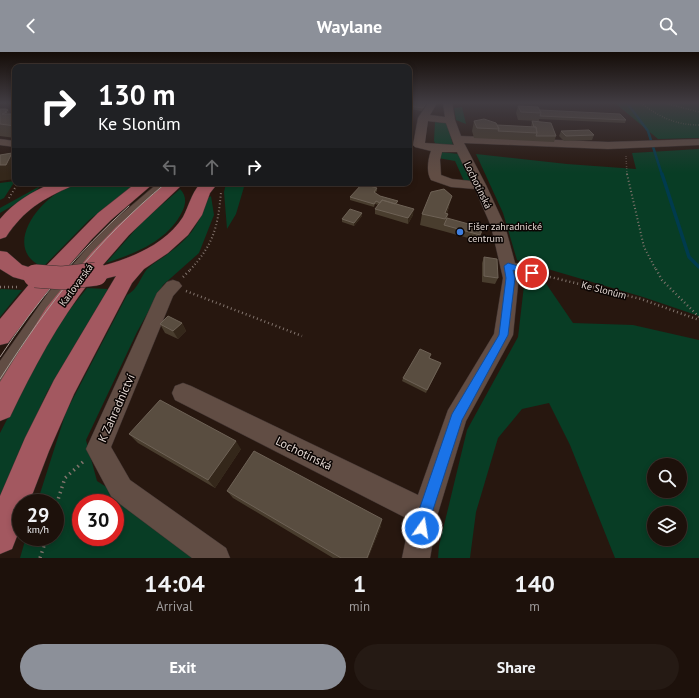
<!DOCTYPE html>
<meta charset="utf-8">
<style>
body{margin:0;font-family:"PT Sans",sans-serif;background:#251a14;color:#f1f3f6;height:100vh;display:flex;flex-direction:column;font-size:15px;white-space:nowrap}
*{box-sizing:border-box;margin:0}
p{font-size:13px;color:#a09d9d}
.icon{flex:none;width:22px;height:22px;fill:none;stroke:currentColor;stroke-width:2;stroke-linecap:round;stroke-linejoin:round}
.map{position:relative;height:506px;overflow:hidden}
.panel{display:flex;flex-direction:column;background:#1d110b;flex:1}
.panel>*{flex:none}
.guide{position:absolute;left:12px;top:12px;width:400px;height:122px;border-radius:8px;box-shadow:0 2px 6px #0003,0 0 0 1px #3b312c;background:#202124;color:#fff;overflow:hidden}
.controls{position:absolute;left:647px;top:406px;display:grid;gap:8px}
.controls a{display:grid;place-items:center;width:40px;height:40px;border-radius:50%;background:#1d110b;box-shadow:0 2px 6px #0003,0 0 0 1px #3b312c;font-size:20px}
.speed{position:absolute;left:12px;top:442px;display:flex;gap:8px;font-size:20px;font-weight:700;text-align:center}
.speed>*{display:grid;place-content:center;width:52px;height:52px;border-radius:50%;background:#1d110b;box-shadow:0 2px 6px #0003,0 0 0 1px #3b312c;line-height:1}
.speed small{font-size:10px;font-weight:400}
.speed .limit{border:6px solid #d22;background:#fff;color:#111}
.pin{position:absolute;display:grid;place-items:center;width:34px;height:34px;color:#fff;margin:-17px;border:2px solid #fff;border-radius:50%;box-shadow:0 1px 4px #0007}
.me{position:absolute;width:44px;margin:-22px;rotate:13deg;stroke-linejoin:round;filter:drop-shadow(0 0 3px #0008)}
.turn{display:flex;align-items:center;gap:14px;height:84px;padding:0 20px;font-size:18px}
.turn .icon{width:52px;height:52px;stroke-width:2.5}
.turn b{display:block;font-size:28px;line-height:34px}
.lanes{display:flex;align-items:center;height:38px;padding:0 20px;background:#0003;justify-content:center;gap:20px;direction:ltr}
.lanes .off{opacity:.35}
.eta{display:flex;justify-content:space-evenly;align-items:center;height:68px;text-align:center}
.eta b{font-size:24px;font-weight:800;line-height:28px}
.cta{display:flex;gap:8px;margin-top:auto;padding:8px 20px}
.cta a{flex:1;height:46px;border-radius:24px;background:#8c9099;color:#fff;font-size:16px;font-weight:800;line-height:46px;text-align:center}
.cta a+a{background:#251a14;color:#f1f3f6}
header{display:flex;justify-content:space-between;align-items:center;height:52px;padding:0 20px;background:#8c9099;color:#fff;font-size:18px;font-weight:800}
.map>svg:first-child{display:block}
.green{fill:#083d25;fill-rule:evenodd}
.lines{fill:none;stroke-linecap:round;stroke-linejoin:round}
.stream-far1{stroke:#003b4e;stroke-width:2.5}
.stream{stroke:#003b4e;stroke-width:3.5}
.minor-casing{stroke:#3d312f;stroke-width:1}
.major-casing{stroke:#3d312f;stroke-width:1}
.path-far3{stroke:#82746d;stroke-width:1.5;stroke-dasharray:0.5 2;stroke-linecap:butt}
.path-far2{stroke:#82746d;stroke-width:2;stroke-dasharray:1 2.5;stroke-linecap:butt}
.path-far1{stroke:#82746d;stroke-width:2.5;stroke-dasharray:1 3;stroke-linecap:butt}
.path{stroke:#82746d;stroke-width:3.5;stroke-dasharray:1.5 4;stroke-linecap:butt}
.minor{fill:#614d44;fill-rule:evenodd}
.major{fill:#a35860;fill-rule:evenodd}
.tram{stroke:#a89b95;stroke-width:1}
.major-bridge-casing{stroke:#3d312f;stroke-width:24;stroke-linecap:butt}
.major-bridge{stroke:#a35860;stroke-width:23}
.wall{fill:#493d2e}
.shaded-wall{fill:#34271a}
.building{fill:#594d40;stroke:#6e6256}
.route{fill:#1a73e8;stroke:#114b97}
.shop-dot{fill:#3f7fe0;stroke:#0b0503;stroke-width:1.5}
.labels{text-anchor:middle;dominant-baseline:central;stroke-width:3;stroke-linejoin:round;paint-order:stroke}
.street-label{font-size:10px;fill:#e2d6d1;stroke:#0b0503}
.poi-label{font-size:10px;fill:#e2d6d1;stroke:#0b0503;text-anchor:start}
.near-street-label{font-size:12px;fill:#e2d6d1;stroke:#0b0503}
</style>
<header><svg class="icon" aria-label="back" viewBox="0 0 24 24"><path d="M15 5l-7 7 7 7"/></svg>Waylane<svg class="icon" aria-label="search" viewBox="0 0 24 24"><circle cx="10" cy="10" r="6"/><path d="M15 15l6 6"/></svg></header>
<div class="map">
<svg width="699" height="506" viewBox="0 0 699 506">
<rect width="100%" height="100%" fill="#27170f"/>
<path class="green" d="M615,51H699V86L658,87Z
M462,55L466,72L456,68L454,56Z
M435,69L447,71L453,93H436L434,89Z
M699,97V264L643,245L517,208L503,161L476,102L567,112L636,117L632,101Z
M441,100L459,102L472,129H464L455,109L438,106Z
M15,129L4,146L0,148V131Z
M78,131H137L89,168L43,215C0,197 39,142 78,131Z
M226,131H250L244,135L236,162L227,177L224,140Z
M40,134L34,141L0,161V156Z
M180,137C187,144 186,152 182,160C168,189 134,202 106,211L142,170Z
M211,144L214,163L199,201L163,233L137,280L86,388L97,429L206,499L202,506H20L26,485H55V451H37L66,360L127,243C138,237 140,226 147,217C152,212 159,208 165,204C187,188 200,175 205,148ZM81,451H115V485H81Z
M525,225L545,230L573,271L633,273L699,288V506H615L570,393L549,351L522,357L498,386L476,460L470,506H438L439,494L467,378L518,285ZM654,413H680V439H654ZM654,461H680V487H654Z
M87,236L108,237L47,340L0,445V381L37,309L63,266Z
M1,237L22,238L0,265V238Z"/>
<g class="lines">
<path class="stream-far1" d="M627,51L648,79L662,123"/>
<path class="stream" d="M662,122L689,205L699,215"/>
<g class="minor-casing">
<path id="minor" d="M428,51H437L430,63L445,65L443,51H452L455,68L461,84L608,90L699,87V93L608,97L464,91L486,133L505,174L515,211L538,217L540,221L538,225L532,227L519,223L513,283L466,369L438,461L430,506H402L410,468L175,348L172,341L175,334L183,331L191,334L418,443L448,358L494,282L503,226L491,174L475,137L451,135L431,128C426,120 428,107 431,99L415,95L413,93L418,66ZM428,69L446,71L454,93L425,91ZM442,100H457L471,129L452,127L441,123L440,108Z
M0,87L15,89V95L0,93Z
M158,131H172L122,178L80,225L43,277L7,333L0,336V309L48,241L89,194L111,171Z
M173,228L179,230L182,234L173,244L111,395L130,428L226,496L230,506H192L112,446L86,397L157,241L167,230Z"/>
</g>
<g class="major-casing">
<path id="major" d="M52,131H74L72,134C42,147 24,158 6,185L0,187V167C14,150 32,140 52,131Z
M136,131H154L111,168L92,187L57,227L8,291L0,293V267L31,230L13,225L0,217V199L7,200L22,213L41,219L98,161Z
M166,131H184L129,183L102,214C132,206 166,192 183,165C189,154 191,142 200,132L218,131L210,141L202,163L188,183L168,201L144,217L132,231L74,342L49,399L29,451H21V474L12,497L0,502V444L25,386L54,328L116,224L96,229L91,228C58,270 33,317 10,365L0,369V330L46,256L91,201L116,175Z"/>
</g>
<path class="path-far3" d="M641,51C659,65 676,73 699,73
M664,51L699,60
M626,104L627,123"/>
<path class="path-far2" d="M627,122L644,195L656,218
M223,134L232,131
M9,146L18,131
M190,218C214,192 218,174 221,140"/>
<path class="path-far1" d="M656,217L662,228L699,265
M546,224L641,247L699,268
M183,225L191,217
M0,235H17
M186,239L302,284"/>
<path class="path" d="M55,457L65,426L84,409
M40,506L47,485"/>
<use href="#minor" class="minor"/>
<use href="#major" class="major"/>
<path class="tram" d="M0,305C37,249 79,199 129,154
M0,327C49,251 96,189 166,131"/>
<g class="major-bridge-casing">
<path id="major-bridge" d="M35,224L62,226L96,222"/>
</g>
<use href="#major-bridge" class="major-bridge"/>
</g>
<path class="wall" d="M409,51H427L422,59L409,57Z
M518,54L540,58L626,68L625,71L539,67V69L518,68L516,61Z
M0,57L8,58L10,62H15V86L0,84Z
M474,69L497,73L531,75L532,69L556,84L554,90L474,86L472,79Z
M561,79L594,83L592,88L564,89L559,84Z
M377,136V139L375,141L380,144L398,149L397,152L413,163L408,172L375,162V157L378,153L375,152L374,155L350,148V145Z
M449,155L447,161L448,162L447,167L483,176L479,189L443,179L420,173L422,162Z
M362,161V164L354,174L342,170V167Z
M484,205L498,226L495,232L482,230V211Z
M182,271L186,279L178,287L165,281L160,272Z
M430,305V306L440,314L426,341L402,329L403,326Z
M129,382L241,397L215,436L138,391Z
M227,439L381,474L368,506H333L233,446Z"/>
<path class="shaded-wall" d="M426,51H427L422,59L423,56Z
M8,58L15,69L2,62Z
M12,101L15,105V127L0,129V113Z
M452,144L449,155L444,167L445,161Z
M414,157L413,163L408,172V166Z
M362,161V164L354,174V171Z
M182,271L186,279L178,287L173,279Z
M441,311L440,314L426,341L427,338Z
M236,389L241,397L215,436L208,428Z
M382,467L381,474L368,506H367Z"/>
<path class="building" d="M409,51H426L423,56L409,54Z
M518,54L538,55L541,61L521,60Z
M0,57H6L8,58L5,60H7L2,62H15V74L0,72Z
M540,58L620,62L626,68L540,64L541,61Z
M484,67L496,71L499,77L477,76L474,69Z
M532,69L551,71L556,84H536L537,81L536,75H534Z
M497,73L536,75L537,81L498,79L499,77Z
M589,78L594,83L566,84L561,79Z
M12,101L6,113H0V103Z
M362,132L377,136L374,140L380,144L398,149L395,152L382,148L380,151L376,149L374,152L350,145Z
M444,137L452,144L445,161L448,162L445,167L422,162L431,140Z
M382,148L414,157L408,166L375,157Z
M350,157L362,161L354,171L342,167Z
M447,166L483,176L480,183L444,173Z
M484,205L497,207L498,226L484,224Z
M168,264L182,271L173,279L160,272Z
M420,297L431,302L429,306L441,311L427,338L403,326Z
M160,348L236,389L208,428L129,382Z
M254,399L382,467L367,506H341L227,439Z"/>
<linearGradient id="sky" x2="0" y2="1"><stop stop-color="#150d08"/><stop offset="0.42" stop-color="#413c42"/><stop offset="1" stop-color="#413c42" stop-opacity="0"/></linearGradient>
<rect width="699" height="121" fill="url(#sky)"/>
<path class="route" d="M508,211L535,219L536,221L532,224L513,218L515,226L508,283L462,368L432,461L427,481L422,483L417,481L415,476L418,461L452,362L499,283L506,226L504,214Z"/>
<circle class="shop-dot" cx="460" cy="180" r="4"/>
<g class="labels">
<g class="street-label">
<text transform="translate(478 133) rotate(64)">Lochotínská</text>
<text transform="translate(76 233) rotate(-54)">Karlovarská</text>
<text transform="translate(604 238) rotate(14)">Ke Slonům</text>
</g>
<g class="poi-label">
<text x="468" y="174">Fišer zahradnické<tspan x="468" dy="12">centrum</tspan></text>
</g>
<g class="near-street-label">
<text transform="translate(116 356) rotate(-66)">K Zahradnictví</text>
<text transform="translate(304 401) rotate(26)">Lochotínská</text>
</g>
</g>
</svg>
<div class="controls">
<a><svg class="icon" aria-label="search" viewBox="0 0 24 24"><circle cx="10" cy="10" r="6"/><path d="M15 15l6 6"/></svg></a>
<a><svg class="icon" aria-label="layers" viewBox="0 0 24 24"><path d="M12 4l9 5-9 5-9-5zM3 14l9 5 9-5"/></svg></a>
</div>
<div class="speed"><div>29<small>km/h</small></div><div class="limit">30</div></div>
<div class="pin" style="left:532px;top:221px;background:#d93025"><svg class="icon" aria-label="arrive" viewBox="0 0 24 24"><path d="M6 21V4h12l-3 4 3 4H6"/></svg></div>
<svg class="me" style="left:422px;top:476px" viewBox="-20 -20 40 40"><circle r="17" fill="#1a73e8" stroke="#fff" stroke-width="3"/><path d="M0-11L8 9 0 5-8 9z" fill="#fff"/></svg>
<div class="guide">
<div class="turn"><svg class="icon" aria-label="right" viewBox="0 0 24 24"><path d="M7 20v-9h11M14 6l5 5-5 5"/></svg><div><b>130 m</b>Ke Slonům</div></div>
<div class="lanes"><svg class="icon off" aria-label="left" viewBox="0 0 24 24"><path d="M17 20v-9H6M10 6l-5 5 5 5"/></svg><svg class="icon off" aria-label="ahead" viewBox="0 0 24 24"><path d="M12 20V5M6 11l6-6 6 6"/></svg><svg class="icon" aria-label="right" viewBox="0 0 24 24"><path d="M7 20v-9h11M14 6l5 5-5 5"/></svg></div>
</div>
</div>
<section class="panel">
<div class="eta">
<div><b>14:04</b><p>Arrival</p></div>
<div><b>1</b><p>min</p></div>
<div><b>140</b><p>m</p></div>
</div>
<div class="cta"><a>Exit</a><a>Share</a></div>
</section>
